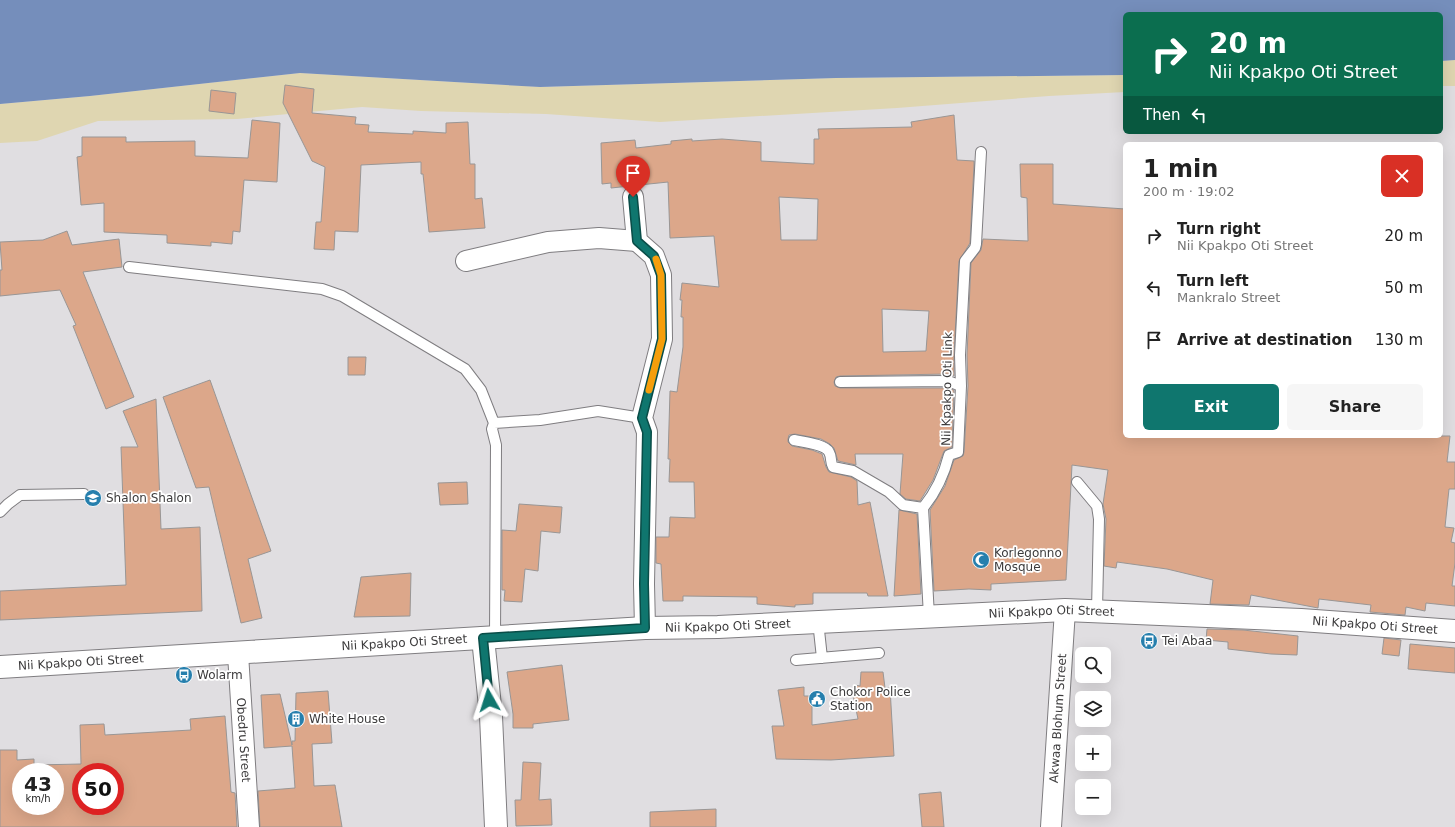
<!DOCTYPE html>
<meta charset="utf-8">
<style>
body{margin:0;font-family:"DejaVu Sans",sans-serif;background:#f6f6f6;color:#222;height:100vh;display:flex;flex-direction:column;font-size:15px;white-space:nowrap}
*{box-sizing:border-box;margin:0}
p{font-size:13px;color:#767676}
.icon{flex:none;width:22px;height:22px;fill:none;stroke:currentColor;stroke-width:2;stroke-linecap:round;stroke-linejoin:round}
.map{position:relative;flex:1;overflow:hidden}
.panel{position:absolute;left:1123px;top:142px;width:320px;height:296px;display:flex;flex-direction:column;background:#fff;border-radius:6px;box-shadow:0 4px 16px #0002}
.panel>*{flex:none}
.top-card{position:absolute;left:1123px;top:12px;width:320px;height:122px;border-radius:6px;box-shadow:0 4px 16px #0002;background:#0b6e4f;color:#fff;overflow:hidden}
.fabs{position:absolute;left:1075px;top:647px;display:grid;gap:8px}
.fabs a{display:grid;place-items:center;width:36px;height:36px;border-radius:6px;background:#fff;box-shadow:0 4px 16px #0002;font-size:20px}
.speed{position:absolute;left:12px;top:763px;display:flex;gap:8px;font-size:20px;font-weight:700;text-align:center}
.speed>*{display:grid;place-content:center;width:52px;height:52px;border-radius:50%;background:#fff;box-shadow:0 4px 16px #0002;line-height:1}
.speed small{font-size:10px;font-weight:400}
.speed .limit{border:6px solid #d22;background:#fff;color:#111}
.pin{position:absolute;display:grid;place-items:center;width:34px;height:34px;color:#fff;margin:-41px -17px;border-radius:50% 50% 50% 0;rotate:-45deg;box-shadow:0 0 4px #0007}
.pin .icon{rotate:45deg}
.me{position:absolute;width:44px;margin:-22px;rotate:354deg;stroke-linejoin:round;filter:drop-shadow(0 0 3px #0008)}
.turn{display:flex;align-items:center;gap:14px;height:84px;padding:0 20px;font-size:18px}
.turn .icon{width:52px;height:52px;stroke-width:2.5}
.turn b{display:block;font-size:28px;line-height:34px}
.then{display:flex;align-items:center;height:38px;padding:0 20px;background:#0003;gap:8px;font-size:15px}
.round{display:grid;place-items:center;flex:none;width:42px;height:42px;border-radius:6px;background:#f6f6f6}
.overview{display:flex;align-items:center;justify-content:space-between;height:68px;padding:0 20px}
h1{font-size:24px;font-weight:700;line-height:30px}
.primary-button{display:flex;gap:8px;margin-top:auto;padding:8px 20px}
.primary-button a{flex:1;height:46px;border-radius:6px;background:#0f766e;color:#fff;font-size:16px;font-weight:700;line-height:46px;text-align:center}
.primary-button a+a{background:#f6f6f6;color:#222}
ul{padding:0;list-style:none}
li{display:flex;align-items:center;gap:12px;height:52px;padding:0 20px}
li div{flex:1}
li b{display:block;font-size:15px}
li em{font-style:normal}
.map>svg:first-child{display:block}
.sand{fill:#dfd6b1}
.water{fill:#758ebb}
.building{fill:#dca78a;stroke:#999695;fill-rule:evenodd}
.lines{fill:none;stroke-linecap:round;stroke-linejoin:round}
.lane-casing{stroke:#7f7d80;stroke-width:12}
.street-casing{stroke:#7f7d80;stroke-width:22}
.secondary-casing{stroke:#7f7d80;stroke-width:24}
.lane{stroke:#fff;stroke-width:10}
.street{stroke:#fff;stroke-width:20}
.secondary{stroke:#fff;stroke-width:22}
.route-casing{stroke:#0a4d48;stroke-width:10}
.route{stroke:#0f766e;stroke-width:7}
.slow{stroke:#f59e0b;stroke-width:7}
.labels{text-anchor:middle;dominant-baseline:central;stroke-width:3.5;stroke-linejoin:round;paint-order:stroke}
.street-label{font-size:12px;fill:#3c3b3c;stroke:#fff}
.poi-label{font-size:12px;fill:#3c3b3c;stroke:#fff;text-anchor:start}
</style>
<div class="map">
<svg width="1455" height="827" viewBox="0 0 1455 827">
<rect width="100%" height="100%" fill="#e0dee1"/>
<path class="sand" d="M1455,60V86H1441V61Z
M300,73L541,87L836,78L1125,75V92L1049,96L897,108L660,122L546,114L421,111L362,107L237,119L98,121L37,141L0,143V104L90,96Z"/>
<path class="water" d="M0,0H1455V60L1441,61V14H1125V75L836,78L540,87L300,73L90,96L0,104Z"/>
<path class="building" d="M285,85L314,89L312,113L356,117L355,124L369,125L368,132L413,134V131L446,133V123L468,122L470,164H475V199L482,198L485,228L429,232L423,174H421V162L361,165L358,232L335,231L334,250L314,249L316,222H321L325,167L312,161L283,103Z
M211,90L236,93L234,114L209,111Z
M954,115L957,160L974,161V165L970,243L959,261L954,355V376L948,374L840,376L836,377L834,382L835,386L840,388H947L954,390L952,447L944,451L933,480L920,501L906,499L900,494L903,454H855L856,465L838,461L834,448L830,444L821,439L795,434L789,435L788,439V442L792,446L812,450L822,454L826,467L829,472L851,477L857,481L858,505L870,502L888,596H868L867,593H813V604L795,605V607L757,604V597L683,596V601H663L661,564L656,563V537H669L670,517L695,518L694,482H669L670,459H668L670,391L677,392L683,347V317H681L682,300H680L682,283L719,287L714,236L670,238L668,182L611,188V183L602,184L601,143L635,140L636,148L671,144V141L692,139V141L722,139L761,142V161L814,164V139H819L818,129L912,127L911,122ZM779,197L818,199L817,240H781ZM882,309L929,311L926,351L883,352Z
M252,120L280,123L277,182L244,180L240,232L233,231L232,244L211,242V246L167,243V235L104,232V203L81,205L77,157L82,156V137H126V142L195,141V156L248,158Z
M1020,164H1053V204L1125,209V436H1450L1447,462H1455V489H1449L1445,527L1454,528L1451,542L1455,543V563L1452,586H1455V606L1426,603L1425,611L1406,607L1405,615L1370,612L1371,605L1319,599L1318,608L1251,595L1249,605L1210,604L1213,580L1167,569L1117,562L1116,568L1104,566L1106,519L1103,504L1108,470L1072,465L1066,580L991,584V590L969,589L934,591L930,510L945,486L954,460L963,456L964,452L968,386L967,355L971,263L981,250L983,239L1028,241L1027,198L1021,197Z
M67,231L72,245L119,239L122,267L83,272L134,397L106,409L73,326L76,325L60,290L0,296V270H2L0,242L43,240Z
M348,357H366L365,375H348Z
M210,380L271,551L248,559L262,618L241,623L209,487L196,488L163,397Z
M156,399L161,529L200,527L202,611L0,620V591L126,585L121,447H138L123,411Z
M467,482L468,504L440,505L438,483Z
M519,504L562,507L560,533L541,531L538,571L525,569L522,602L504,601L505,590H502V530L516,531Z
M899,510L917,514L921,594L894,596Z
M411,573L410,616L354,617L361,577Z
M1207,629L1243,630L1298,636L1297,655L1271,654L1228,649V642L1206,640Z
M1384,638L1401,640L1399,656L1382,654Z
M1410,644L1455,648V673L1408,669Z
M562,665L569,720L533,724V728H513V714L507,672Z
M861,672H883L885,688H890L894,756L831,760L776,759L772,726H784L778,690L804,687V696H812V725L858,719L853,695H858L855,685L860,686Z
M328,691L332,743L312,744L314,786L335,785L342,827H260L258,791L295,788L292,746L264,748L261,695L280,694L292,745V741H295L296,693Z
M225,716L231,792L235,793L237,827H0V750H17V760L34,759V765L81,764L80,725L104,724L105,735L191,730L190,719ZM21,772H55V806H21ZM81,772H115V806H81Z
M523,762L541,763L539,800L551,799L552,825L516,826L515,800H521Z
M941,792L944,827H922L919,794Z
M716,809V827H650V812Z"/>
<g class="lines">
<g class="lane-casing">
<path id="lane" d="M129,267L322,289L342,296L465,369L481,390L494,423L492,429L496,445L495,636
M840,382L948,381L961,386
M494,423L540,420L598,411L642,418
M794,440C803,442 825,444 829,452C832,457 830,462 833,467L853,471L889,492L903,505L923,508
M1077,482L1097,506L1099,519L1097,610
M0,512L8,504L20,495L84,494
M929,616L923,508C936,492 944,475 949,455L958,452L961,386L960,355L965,261L975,248L976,244L981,152
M818,621L822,658
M796,660L879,653"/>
</g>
<g class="street-casing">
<g id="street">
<path d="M633,197L637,241L654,256L661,275L662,339L642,418L647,432L644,584L645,628"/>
<path d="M466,261L548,242L599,238L637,241"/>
<path id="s1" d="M238,654L249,827"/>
<path id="s2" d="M1051,827L1065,610"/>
</g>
</g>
<g class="secondary-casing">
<g id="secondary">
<path d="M483,638L491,716L496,827"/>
<path id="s3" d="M0,667L645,628L718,627L1065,610L1301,620L1455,631"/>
</g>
</g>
<use href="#lane" class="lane"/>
<use href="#street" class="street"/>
<use href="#secondary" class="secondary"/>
</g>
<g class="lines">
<g class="route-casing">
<path id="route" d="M489,700L483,638L645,628L644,584L647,432L642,418L662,339L661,275L654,256L637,241L633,197"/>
</g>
<use href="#route" class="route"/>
<path class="slow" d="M649,390L662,339L661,275L656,259"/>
</g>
<defs>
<g id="school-disc" transform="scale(0.9)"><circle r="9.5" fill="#267fad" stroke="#fff"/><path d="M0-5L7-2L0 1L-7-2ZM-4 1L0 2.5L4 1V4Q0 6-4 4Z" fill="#fff"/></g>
<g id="mosque-disc" transform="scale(0.9)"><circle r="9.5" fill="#267fad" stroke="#fff"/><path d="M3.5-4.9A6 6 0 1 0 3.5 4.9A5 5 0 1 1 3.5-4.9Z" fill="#fff"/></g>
<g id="bus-disc" transform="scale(0.9)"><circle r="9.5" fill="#267fad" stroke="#fff"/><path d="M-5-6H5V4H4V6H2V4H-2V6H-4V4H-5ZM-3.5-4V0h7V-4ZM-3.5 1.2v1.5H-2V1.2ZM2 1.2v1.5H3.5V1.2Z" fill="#fff"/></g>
<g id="civic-disc" transform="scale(0.9)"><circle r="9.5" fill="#267fad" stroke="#fff"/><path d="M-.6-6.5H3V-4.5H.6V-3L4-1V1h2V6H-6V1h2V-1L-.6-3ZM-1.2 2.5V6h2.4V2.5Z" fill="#fff"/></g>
<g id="building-disc" transform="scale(0.9)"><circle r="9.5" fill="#267fad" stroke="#fff"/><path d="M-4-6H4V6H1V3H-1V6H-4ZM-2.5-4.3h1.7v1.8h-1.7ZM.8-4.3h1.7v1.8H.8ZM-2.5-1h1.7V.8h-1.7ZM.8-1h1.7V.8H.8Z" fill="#fff"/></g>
</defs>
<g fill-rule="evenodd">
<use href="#school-disc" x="93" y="498"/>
<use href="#mosque-disc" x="981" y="560"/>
<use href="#bus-disc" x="1149" y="641"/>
<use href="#bus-disc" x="184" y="675"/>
<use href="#civic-disc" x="817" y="699"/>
<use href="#building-disc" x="296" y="719"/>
</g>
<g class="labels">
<g class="street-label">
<text transform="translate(947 389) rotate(-89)">Nii Kpakpo Oti Link</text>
<text stroke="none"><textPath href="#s3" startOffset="1053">Nii Kpakpo Oti Street</textPath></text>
<text stroke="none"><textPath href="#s3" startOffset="729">Nii Kpakpo Oti Street</textPath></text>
<text stroke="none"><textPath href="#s3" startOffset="1377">Nii Kpakpo Oti Street</textPath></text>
<text stroke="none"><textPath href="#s3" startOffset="405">Nii Kpakpo Oti Street</textPath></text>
<text stroke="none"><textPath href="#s3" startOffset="81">Nii Kpakpo Oti Street</textPath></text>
<text stroke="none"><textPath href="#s2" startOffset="109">Akwaa Blohum Street</textPath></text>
<text stroke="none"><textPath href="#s1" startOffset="86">Obedru Street</textPath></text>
</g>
<g class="poi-label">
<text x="106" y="498">Shalon Shalon</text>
<text x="994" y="553">Korlegonno<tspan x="994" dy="14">Mosque</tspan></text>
<text x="1162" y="641">Tei Abaa</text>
<text x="197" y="675">Wolarm</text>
<text x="830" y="692">Chokor Police<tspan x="830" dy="14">Station</tspan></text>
<text x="309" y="719">White House</text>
</g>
</g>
</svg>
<div class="fabs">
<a><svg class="icon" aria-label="search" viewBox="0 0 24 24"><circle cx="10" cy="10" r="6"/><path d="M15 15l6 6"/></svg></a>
<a><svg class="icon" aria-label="layers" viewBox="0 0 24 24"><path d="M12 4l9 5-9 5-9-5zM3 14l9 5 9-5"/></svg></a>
<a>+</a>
<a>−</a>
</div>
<div class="speed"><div>43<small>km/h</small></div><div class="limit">50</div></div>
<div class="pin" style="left:633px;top:197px;background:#d93025"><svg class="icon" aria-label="arrive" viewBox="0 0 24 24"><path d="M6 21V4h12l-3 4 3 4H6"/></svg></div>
<svg class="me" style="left:489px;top:700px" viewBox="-20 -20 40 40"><path d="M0-17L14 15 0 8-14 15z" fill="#0f766e" stroke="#fff" stroke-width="4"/></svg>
<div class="top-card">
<div class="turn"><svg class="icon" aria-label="right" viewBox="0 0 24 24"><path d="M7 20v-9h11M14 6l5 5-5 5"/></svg><div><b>20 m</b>Nii Kpakpo Oti Street</div></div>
<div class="then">Then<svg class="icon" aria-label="left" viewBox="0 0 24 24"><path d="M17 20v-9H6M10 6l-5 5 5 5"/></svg></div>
</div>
<section class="panel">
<div class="overview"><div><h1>1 min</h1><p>200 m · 19:02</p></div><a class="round" style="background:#d93025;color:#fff"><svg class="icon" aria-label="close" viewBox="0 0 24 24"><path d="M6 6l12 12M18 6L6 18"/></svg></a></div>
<ul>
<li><svg class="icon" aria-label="right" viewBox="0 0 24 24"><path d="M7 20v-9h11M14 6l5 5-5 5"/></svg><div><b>Turn right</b><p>Nii Kpakpo Oti Street</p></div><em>20 m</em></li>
<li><svg class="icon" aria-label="left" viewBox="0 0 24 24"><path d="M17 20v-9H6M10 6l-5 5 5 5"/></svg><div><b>Turn left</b><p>Mankralo Street</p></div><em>50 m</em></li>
<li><svg class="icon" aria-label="arrive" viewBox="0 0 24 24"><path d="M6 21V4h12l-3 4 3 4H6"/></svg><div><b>Arrive at destination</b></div><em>130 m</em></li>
</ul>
<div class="primary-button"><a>Exit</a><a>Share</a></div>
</section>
</div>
